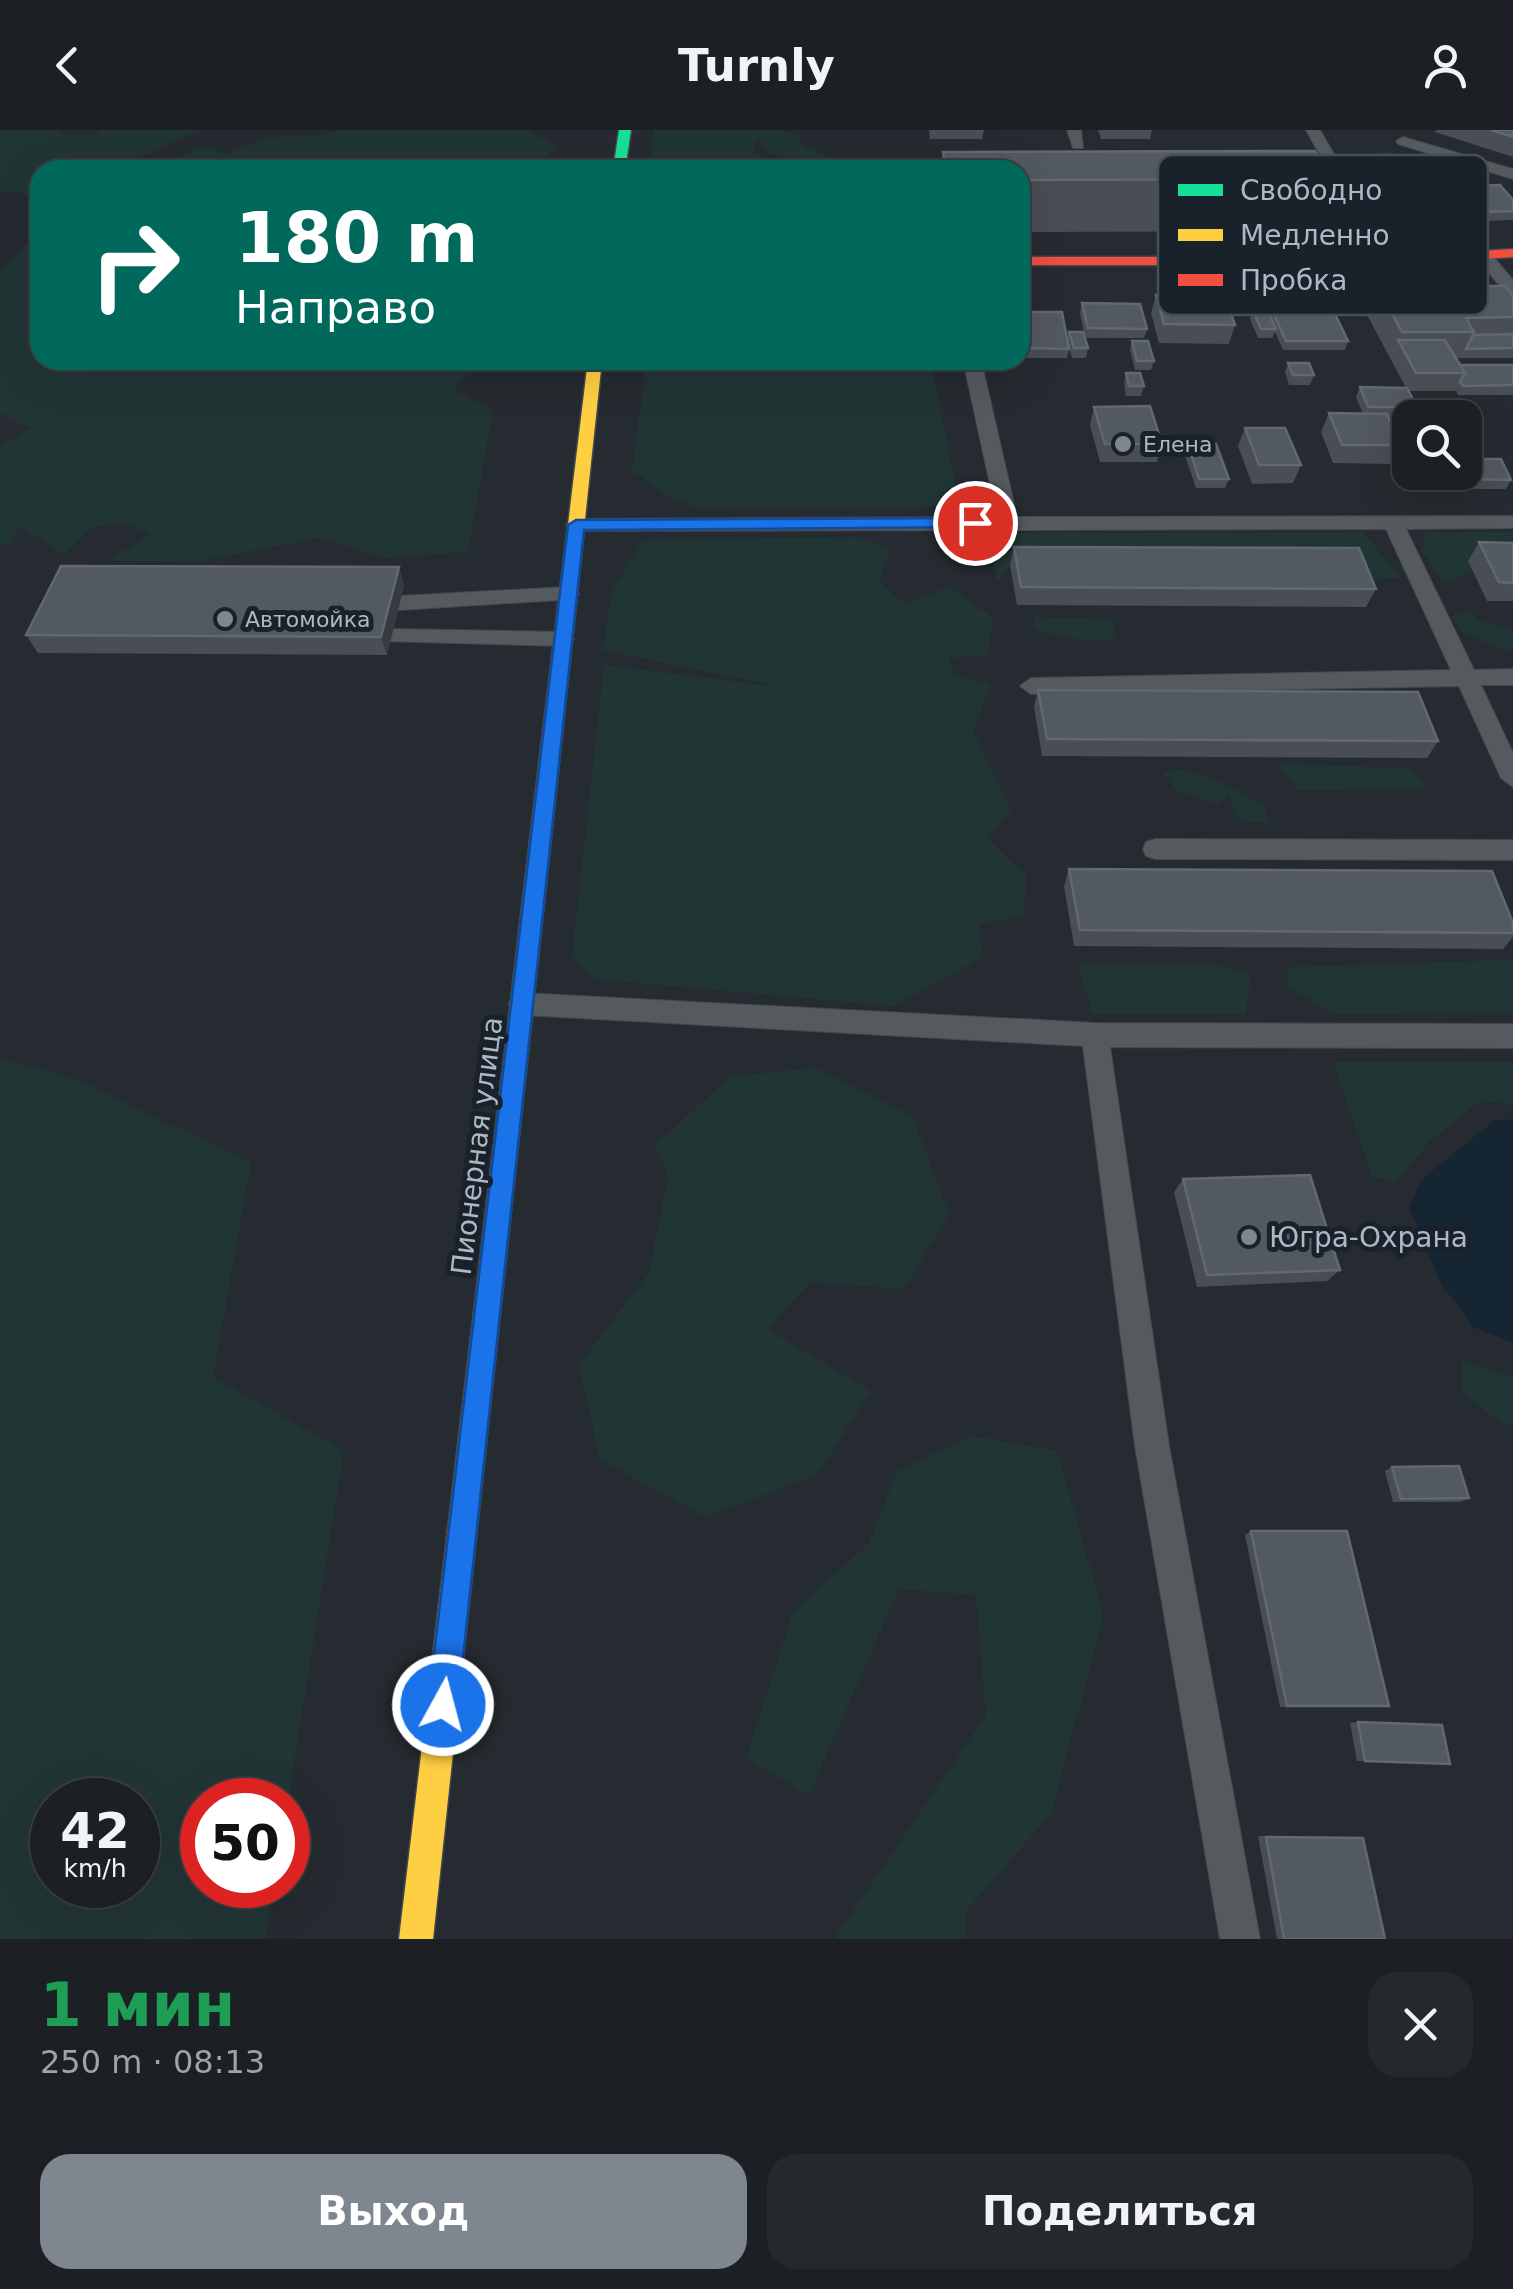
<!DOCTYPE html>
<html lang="ru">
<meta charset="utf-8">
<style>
body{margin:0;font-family:"DejaVu Sans",sans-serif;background:#25282c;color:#f1f3f6;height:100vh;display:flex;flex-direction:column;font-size:38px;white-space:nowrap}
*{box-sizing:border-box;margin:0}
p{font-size:32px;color:#a0a3a6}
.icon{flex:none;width:55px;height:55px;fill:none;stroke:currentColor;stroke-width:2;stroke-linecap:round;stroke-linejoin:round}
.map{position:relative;height:1809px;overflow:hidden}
.sheet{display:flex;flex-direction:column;background:#1c2024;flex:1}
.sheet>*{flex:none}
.guide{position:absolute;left:30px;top:30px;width:1000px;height:210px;border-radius:30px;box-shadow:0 10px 40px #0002,0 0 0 2px #3a3e41;background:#00695c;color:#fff;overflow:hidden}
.fabs{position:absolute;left:1392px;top:270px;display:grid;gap:20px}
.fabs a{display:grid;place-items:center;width:90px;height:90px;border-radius:20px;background:#1c2024;box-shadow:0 10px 40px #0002,0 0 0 2px #3a3e41;font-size:50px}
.speed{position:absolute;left:30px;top:1648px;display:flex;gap:20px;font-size:50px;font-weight:700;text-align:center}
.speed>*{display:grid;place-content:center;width:130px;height:130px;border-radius:50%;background:#1c2024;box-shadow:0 10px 40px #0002,0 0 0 2px #3a3e41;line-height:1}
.speed small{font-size:25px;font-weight:400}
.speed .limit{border:15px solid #d22;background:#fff;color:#111}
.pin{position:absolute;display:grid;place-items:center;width:85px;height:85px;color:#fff;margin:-42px;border:5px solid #fff;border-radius:50%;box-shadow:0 2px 10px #0007}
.me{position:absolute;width:110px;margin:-55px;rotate:7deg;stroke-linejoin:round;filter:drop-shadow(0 0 8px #0008)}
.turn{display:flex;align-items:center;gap:35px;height:210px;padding:0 40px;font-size:45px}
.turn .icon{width:130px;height:130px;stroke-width:2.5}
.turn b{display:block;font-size:70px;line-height:85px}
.round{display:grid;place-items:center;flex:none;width:105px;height:105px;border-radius:30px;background:#25282c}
.headline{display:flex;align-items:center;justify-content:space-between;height:170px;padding:0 40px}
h1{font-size:60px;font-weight:600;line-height:75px;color:#1e9e55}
.action{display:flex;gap:20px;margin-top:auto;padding:20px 40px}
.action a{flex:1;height:115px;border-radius:30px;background:#7e8790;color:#fff;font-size:40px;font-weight:600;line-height:115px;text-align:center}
.action a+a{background:#25282c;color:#f1f3f6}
header{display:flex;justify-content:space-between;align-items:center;height:130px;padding:0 40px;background:#1c2024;font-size:45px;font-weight:600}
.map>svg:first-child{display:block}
.green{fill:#223535;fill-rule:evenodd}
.water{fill:#162532}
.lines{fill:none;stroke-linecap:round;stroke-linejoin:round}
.lane-casing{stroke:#42484d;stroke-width:2}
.fast-casing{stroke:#42484d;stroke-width:3}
.slow-casing{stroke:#42484d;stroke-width:3}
.jam-casing{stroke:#42484d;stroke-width:3}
.lane{fill:#555a5f;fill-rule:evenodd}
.fast{fill:#16e098;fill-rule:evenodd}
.slow{fill:#ffcf43;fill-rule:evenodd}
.jam{fill:#f24e42;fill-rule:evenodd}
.wall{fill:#484e54}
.shaded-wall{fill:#353b41}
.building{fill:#535960;stroke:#616870;stroke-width:2.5}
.route{fill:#1a73e8;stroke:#114b97;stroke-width:2.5}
.poi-dot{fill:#7e8790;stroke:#19222a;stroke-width:4}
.labels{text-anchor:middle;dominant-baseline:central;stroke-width:10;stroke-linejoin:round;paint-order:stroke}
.far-poi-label{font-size:22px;fill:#aeb8c3;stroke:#19222a;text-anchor:start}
.street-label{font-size:28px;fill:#aeb8c3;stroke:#19222a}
.poi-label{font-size:28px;fill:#aeb8c3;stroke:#19222a;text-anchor:start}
.key{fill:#19222a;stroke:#464f58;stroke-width:2.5}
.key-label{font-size:28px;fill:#aeb8c3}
</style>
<header><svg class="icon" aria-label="back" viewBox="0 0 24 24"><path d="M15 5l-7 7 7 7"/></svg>Turnly<svg class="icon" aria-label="person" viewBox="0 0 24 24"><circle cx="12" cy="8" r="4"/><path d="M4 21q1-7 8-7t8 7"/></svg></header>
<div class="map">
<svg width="1513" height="1809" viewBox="0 0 1513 1809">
<rect width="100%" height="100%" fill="#252b30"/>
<path class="green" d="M0,0H59L63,5H95L101,0H201L112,40H40L37,69L18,62L0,63Z
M339,0H529L557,17L544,28L542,40H174L167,31L209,16L226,24L270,7L319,6Z
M654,0H782L797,4L803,17L840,31L823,40L769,23L757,7L752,23L771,32L752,40H649Z
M1385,21L1474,39L1480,49H1463L1467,56L1457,57L1435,45L1380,41L1388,58L1371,59L1355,33Z
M40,99V230H475L455,260L493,281L468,422L386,428L319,408L196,432L107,431L151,404L124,393L91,397L65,425L19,396L9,415L0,414V317L29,298L0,283V142Z
M647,230H931L956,359L941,377L701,379L665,365L632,340Z
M1363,402L1401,448L1373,449L1350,437L1011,435L997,452L990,415L1004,403Z
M1425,402H1513V431L1473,441L1444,454L1422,421Z
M861,407L890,420L879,450L904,474L950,457L993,488L988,525L949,528L953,544L991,555L973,601L1011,680L987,708L1026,745L1024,785L979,795L982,827L895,876L594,849L572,826L604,535L781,557L603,520L612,460L643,410Z
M1469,479L1480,491L1513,500V517L1506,521L1463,503L1451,487Z
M1034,487L1112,489L1116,509H1074L1035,499Z
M1279,634L1411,638L1427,659L1297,660Z
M1182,639L1220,651L1265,676L1270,694L1239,690L1228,665L1219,674L1178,662L1163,643Z
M1508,830L1513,832V883L1336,884L1286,857L1289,837Z
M1212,833L1251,843L1246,884H1092L1078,834Z
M0,928L79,950L251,1033L213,1247L344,1321L288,1671L202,1670V1755H274L265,1809H0ZM52,1670H138V1755H52Z
M1333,932H1513V974L1481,971L1433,1008L1395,1052L1372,1046Z
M815,938L912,985L949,1084L904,1159L811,1152L767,1199L871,1261L817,1345L706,1387L600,1330L579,1235L649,1143L668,1046L655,1015L731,946Z
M1461,1230L1513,1247V1291L1504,1295L1463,1263Z
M972,1306L1057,1321L1104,1486L1051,1684L966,1781V1809H834L986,1585L976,1465L899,1459L809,1665L746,1628L793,1482L869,1413L897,1341Z"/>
<path class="water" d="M1513,989V1213L1473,1197L1441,1153L1409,1078L1421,1050L1494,991Z"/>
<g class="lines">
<g class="lane-casing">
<path id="lane" d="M1067,0H1081L1083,18H1073Z
M1306,0H1320L1396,131L1394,134H1382L1333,49H1290L1282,44L1290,39H1328Z
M1403,7L1513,39V49L1398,14L1396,11Z
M1478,123H1490L1513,150V166L1507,165L1478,129Z
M963,230H981L1017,387L1513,386V398L1406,399L1474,540L1513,539V555H1481L1513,623V657L1501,648L1459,556L1031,564L1020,556L1031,548L1451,540L1386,399L576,401L566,395L576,389L997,387Z
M568,457L579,464L575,469L399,480L388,473L399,466Z
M391,499L563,502L574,509L563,516L383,511L380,506L383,501Z
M1155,709L1513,710V730L1155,729L1146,726L1143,719L1146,712Z
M523,863L1095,893L1513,894V918L1110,917L1169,1316L1260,1809H1220L1135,1316L1083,916L523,885L513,882L509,874L513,866Z"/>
</g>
<g class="fast-casing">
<path id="fast" d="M619,0H631L625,40H613Z
M548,635L558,642L503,1156L499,1165L490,1168L481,1165L477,1156L538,642Z"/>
</g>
<g class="slow-casing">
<path id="slow" d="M588,230H602L558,642L548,649L538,642Z
M490,1144L499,1147L503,1156L433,1809H399L477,1156L481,1147Z"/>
</g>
<g class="jam-casing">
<path id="jam" d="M1513,119V127L1388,135H1020V127H1388Z"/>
</g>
<use href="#lane" class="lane"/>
<use href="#fast" class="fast"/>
<use href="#slow" class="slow"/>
<use href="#jam" class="jam"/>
</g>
<path class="wall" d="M929,0H984L982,9H930Z
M1098,0H1152L1150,9H1101Z
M1436,0H1513V27L1435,2Z
M943,22L1331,49L1312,101L1020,102V40H941Z
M1413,58L1513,70V90L1429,93L1409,67Z
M1427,149L1474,156L1513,166V228H1456L1460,235H1513V265H1458L1456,261H1409L1417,277L1413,287L1388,286L1401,315L1392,334L1333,333L1321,302L1329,283L1363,284L1356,267L1360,257L1406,258L1366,183L1377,156H1424Z
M1156,165L1235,195L1229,214L1159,213L1151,183Z
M1082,173L1147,199L1144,208H1085L1080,183Z
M1253,180L1270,186L1272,180L1348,211L1345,220H1283L1275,202L1272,208H1258L1250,189Z
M1021,182L1067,211L1069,202L1088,218L1086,228H1072L1068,214L1069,219L1067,228H1025L1020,197Z
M1132,211L1154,231L1151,240H1135L1130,220Z
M1288,233L1314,245L1310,255H1289L1285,242Z
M1126,243L1144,256L1141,266H1126L1124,253Z
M1094,277L1162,314L1157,332H1100L1090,295Z
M1245,298L1301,335L1293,353L1252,354L1238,316Z
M1188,314L1229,349L1225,358H1196L1184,323Z
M1465,329L1511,350L1506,359H1466L1459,342H1465Z
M1479,412L1513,413V471H1487L1468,431Z
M1014,417L1376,459L1366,477L1017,475L1010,435Z
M399,437L404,456L387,525L38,523L26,505Z
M1038,560L1438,611L1427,628L1042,626L1034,577Z
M1069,739L1513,793V807L1503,819L1074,816L1064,756Z
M1183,1049L1340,1140L1327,1151L1197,1157L1174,1062Z
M1392,1337L1469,1368L1460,1372H1393L1385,1341Z
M1251,1401L1389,1576L1280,1577L1245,1405Z
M1358,1592L1441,1634L1357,1631L1350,1593Z
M1258,1706L1354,1707L1385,1809H1277Z"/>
<path class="shaded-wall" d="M399,437L404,456L387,525L381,507Z"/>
<path class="building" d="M1491,0H1513V7Z
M1315,21L1331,49L1020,50V40H946L943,22Z
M1500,55L1513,70V81L1433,84L1413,58Z
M1427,149H1469L1474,156H1506L1513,166V187L1466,188L1474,202H1402L1377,156H1432Z
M1156,165L1225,166L1235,195L1164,194Z
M1082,173L1140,174L1147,199L1088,198Z
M1253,180H1267L1276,199H1261Z
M1272,180H1333L1348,211H1286Z
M1021,182H1062L1069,219L1027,218Z
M1069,202H1083L1088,218H1074Z
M1513,204V218L1466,219L1473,205Z
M1398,210H1445L1465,243H1416Z
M1132,211H1148L1154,231H1137Z
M1288,233H1309L1314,245H1293Z
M1460,235H1513V255L1463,256L1460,252L1465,243Z
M1126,243H1140L1144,256H1129Z
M1360,257L1407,258L1417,277H1368Z
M1150,276L1162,314H1105L1094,277Z
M1329,283L1387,284L1401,315H1342Z
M1245,298H1285L1301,335H1259Z
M1188,314H1216L1229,349H1199Z
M1465,329H1501L1511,350L1471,349L1465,335Z
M1479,412L1513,413V453L1499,452Z
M1014,417L1359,418L1376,459L1021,457Z
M61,436L399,437L381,507L26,505Z
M1038,560L1418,562L1438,611L1047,609Z
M1069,739L1492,741L1513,793V803L1080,800Z
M1310,1045L1340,1140L1207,1145L1183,1049Z
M1459,1336L1469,1368L1401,1369L1392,1337Z
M1251,1401H1347L1389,1576H1287Z
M1358,1592L1442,1595L1450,1634L1365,1631Z
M1266,1707L1363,1708L1385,1809H1284Z"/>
<path class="route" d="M975,388L983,393L981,397L584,400L458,1575L454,1586L443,1591L432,1586L428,1575L568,395L576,390Z"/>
<g class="poi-dot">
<circle cx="1123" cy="314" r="10"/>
<circle cx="225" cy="489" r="10"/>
<circle cx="1249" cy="1107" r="10"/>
</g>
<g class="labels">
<g class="far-poi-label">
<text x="1143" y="314">Елена</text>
<text x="245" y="489">Автомойка</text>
</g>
<g class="street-label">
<text transform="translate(477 1016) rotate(-83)">Пионерная улица</text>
</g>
<g class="poi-label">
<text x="1269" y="1107">Югра-Охрана</text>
</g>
</g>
<rect x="1158" y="25" width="330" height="160" rx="15" class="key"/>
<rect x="1178" y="54" width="45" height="12" fill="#16e098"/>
<rect x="1178" y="99" width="45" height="12" fill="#ffcf43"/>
<rect x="1178" y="144" width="45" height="12" fill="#f24e42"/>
<g class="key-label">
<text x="1240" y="70">Свободно</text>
<text x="1240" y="115">Медленно</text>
<text x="1240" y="160">Пробка</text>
</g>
</svg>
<div class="fabs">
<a><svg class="icon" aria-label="search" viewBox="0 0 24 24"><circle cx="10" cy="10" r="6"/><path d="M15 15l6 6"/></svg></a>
</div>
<div class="speed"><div>42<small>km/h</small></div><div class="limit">50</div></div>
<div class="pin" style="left:975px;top:393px;background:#d93025"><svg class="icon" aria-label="arrive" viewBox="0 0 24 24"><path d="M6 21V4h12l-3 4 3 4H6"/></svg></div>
<svg class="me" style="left:443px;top:1575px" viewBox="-20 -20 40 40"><circle r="17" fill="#1a73e8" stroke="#fff" stroke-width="3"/><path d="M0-11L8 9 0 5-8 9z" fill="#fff"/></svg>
<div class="guide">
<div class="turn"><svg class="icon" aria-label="right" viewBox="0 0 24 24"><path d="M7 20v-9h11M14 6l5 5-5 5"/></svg><div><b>180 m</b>Направо</div></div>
</div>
</div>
<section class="sheet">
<div class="headline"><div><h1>1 мин</h1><p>250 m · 08:13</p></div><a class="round"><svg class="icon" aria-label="close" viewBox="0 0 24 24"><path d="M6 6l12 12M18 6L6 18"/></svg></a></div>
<div class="action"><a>Выход</a><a>Поделиться</a></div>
</section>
